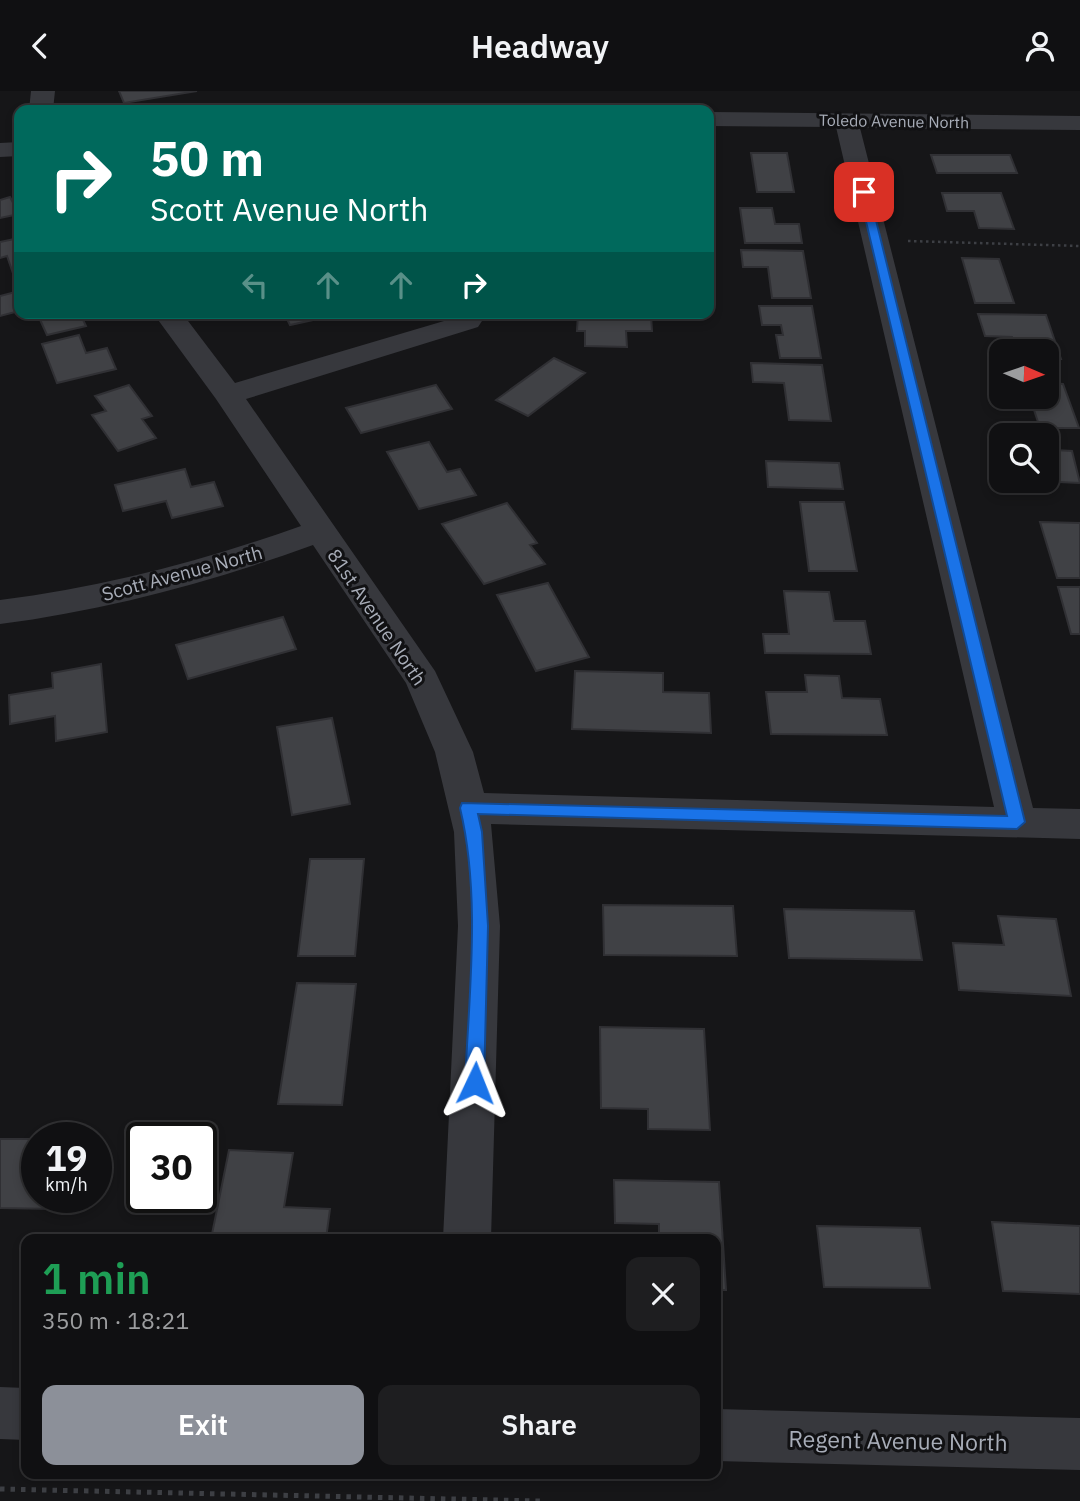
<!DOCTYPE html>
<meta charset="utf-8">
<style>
body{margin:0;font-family:"IBM Plex Sans",sans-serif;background:#1e1e20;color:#f1f3f6;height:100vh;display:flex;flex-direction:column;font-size:26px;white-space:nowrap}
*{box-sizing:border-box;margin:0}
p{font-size:23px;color:#9c9d9f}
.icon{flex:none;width:38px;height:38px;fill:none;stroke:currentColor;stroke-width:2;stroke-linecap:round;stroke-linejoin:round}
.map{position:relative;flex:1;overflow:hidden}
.details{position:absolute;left:21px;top:1143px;width:700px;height:245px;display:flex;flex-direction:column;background:#101012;border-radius:14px;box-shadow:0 4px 10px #0003,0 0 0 2px #303032}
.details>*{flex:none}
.guide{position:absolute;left:14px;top:14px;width:700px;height:214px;border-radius:14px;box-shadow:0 4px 10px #0003,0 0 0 2px #303032;background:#00695c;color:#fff;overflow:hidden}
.needle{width:46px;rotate:92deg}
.fabs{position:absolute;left:989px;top:248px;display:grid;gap:14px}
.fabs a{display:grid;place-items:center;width:70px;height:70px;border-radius:14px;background:#101012;box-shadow:0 4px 10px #0003,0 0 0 2px #303032;font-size:35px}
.speed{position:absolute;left:21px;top:1031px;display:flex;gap:14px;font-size:35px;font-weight:700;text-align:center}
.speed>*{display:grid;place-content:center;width:91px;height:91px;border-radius:50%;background:#101012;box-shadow:0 4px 10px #0003,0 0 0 2px #303032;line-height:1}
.speed small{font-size:18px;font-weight:400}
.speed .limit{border:4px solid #111;border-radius:10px;background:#fff;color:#111}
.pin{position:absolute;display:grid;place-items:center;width:60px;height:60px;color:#fff;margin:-30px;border-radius:14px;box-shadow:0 4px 10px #0006}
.me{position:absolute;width:77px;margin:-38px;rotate:2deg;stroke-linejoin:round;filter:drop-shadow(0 0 5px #0008)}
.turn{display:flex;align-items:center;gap:24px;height:147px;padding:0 21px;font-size:32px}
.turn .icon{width:91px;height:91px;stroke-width:2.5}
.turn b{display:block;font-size:49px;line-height:60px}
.lanes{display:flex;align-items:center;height:66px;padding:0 21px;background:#0003;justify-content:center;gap:35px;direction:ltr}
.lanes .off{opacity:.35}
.round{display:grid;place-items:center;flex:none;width:74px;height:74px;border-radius:14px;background:#1e1e20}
.overview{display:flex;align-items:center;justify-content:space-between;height:119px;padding:0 21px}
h1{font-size:42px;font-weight:600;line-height:52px;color:#1e9e55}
.action{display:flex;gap:14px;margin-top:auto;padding:14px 21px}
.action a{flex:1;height:80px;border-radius:14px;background:#8c9099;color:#fff;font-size:28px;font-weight:600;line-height:80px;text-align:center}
.action a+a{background:#1e1e20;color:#f1f3f6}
header{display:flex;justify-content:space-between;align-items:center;height:91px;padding:0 21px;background:#101012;font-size:32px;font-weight:600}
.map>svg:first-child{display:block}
.building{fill:#404145;stroke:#303034;stroke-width:2}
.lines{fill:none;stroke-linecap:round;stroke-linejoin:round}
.path-far1{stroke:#3d3f44;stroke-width:2.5;stroke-dasharray:2.5 3.5;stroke-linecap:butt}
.path{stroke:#3d3f44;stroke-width:5;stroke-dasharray:4.5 6;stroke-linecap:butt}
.minor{fill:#37383d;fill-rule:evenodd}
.tertiary{fill:#37383d;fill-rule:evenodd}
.route{fill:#1a73e8;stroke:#114b97;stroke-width:2}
.labels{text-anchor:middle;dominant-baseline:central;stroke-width:6;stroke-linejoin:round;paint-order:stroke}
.far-street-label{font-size:16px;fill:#a8adb8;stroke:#111113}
.street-label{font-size:19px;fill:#a8adb8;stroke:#111113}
.near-street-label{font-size:23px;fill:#a8adb8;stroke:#111113}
</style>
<header><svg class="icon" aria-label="back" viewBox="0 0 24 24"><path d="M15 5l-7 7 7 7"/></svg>Headway<svg class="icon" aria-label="person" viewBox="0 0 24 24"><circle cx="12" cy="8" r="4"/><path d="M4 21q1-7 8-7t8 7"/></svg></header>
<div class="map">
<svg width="1080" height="1410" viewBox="0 0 1080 1410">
<rect width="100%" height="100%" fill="#161618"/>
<path class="building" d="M119,0H197L124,12Z
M751,62H787L794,101H757Z
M931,64H1010L1017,82H937Z
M942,102H1001L1014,138L979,137L974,120H947Z
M10,106L19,123L0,127V109Z
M740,117H772L775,133H799L802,152H745Z
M19,147V191H16L7,165L0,167V151Z
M741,159L803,160L811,207H772L768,176H743Z
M962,167L999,168L1014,212H975Z
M19,200V220L0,225V205Z
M759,215H812L821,267H780L776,244H783L781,234H762Z
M37,222H80L86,235L47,244Z
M284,222H345L290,234Z
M578,222L651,224L652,240H626L627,256L585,255V240H577Z
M978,223L1046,224L1061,268H1046V261H1017L1012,246L985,245Z
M79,244L86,262L107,257L116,278L57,292L42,253Z
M554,267L585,282L528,325L496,309Z
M751,272L822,274L831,330L789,329L784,292L753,291Z
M1046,292L1063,293L1079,337H1040L1033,316H1005L1002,306H1046Z
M129,294L152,325L142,328L156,347L118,360L92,324L106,320L95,305Z
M436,294L452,318L361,342L346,317Z
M1012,340L1051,341L1055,359L1072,360L1080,392L1037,390H1046V345H1013Z
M429,351L447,381L460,378L476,404L419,418L387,361Z
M766,370L839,372L843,398L768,396Z
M185,378L191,396L214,391L223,415L172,427L166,410L123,420L115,394Z
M800,411H844L857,480H809Z
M507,412L537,452L530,454L545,473L484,493L442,433Z
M1040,431L1080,432V487H1057Z
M548,492L589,566L536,580L497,504Z
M1058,496H1080V543H1071Z
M784,500L829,501L834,530H865L871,563L765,562L763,543H789Z
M283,526L296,558L188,588L176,554Z
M101,573L107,641L56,650L55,625L10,633L9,604L53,597L52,582Z
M575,580L663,582V601L709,602L711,642L572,638Z
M805,584L839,585L842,607L880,608L887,644L771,643L766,601H807Z
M332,627L350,713L292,724L277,636Z
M310,768H364L355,865H298Z
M603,814L733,815L737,865L604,864Z
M784,818L914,820L922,869L789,867Z
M998,825L1056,828L1071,905L959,899L953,852L1004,854Z
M297,892L356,893L342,1014L278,1013Z
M600,936L704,938L710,1039L648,1038V1018L601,1017Z
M0,1048H37V1106H58L55,1118L0,1117Z
M229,1059L293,1062L284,1116L330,1118L326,1148H211Z
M614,1089L719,1091L726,1199H716V1148H659V1133L615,1132Z
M992,1131L1080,1135V1203L1003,1200Z
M817,1135L920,1137L930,1197L824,1196Z"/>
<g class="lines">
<path class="path-far1" d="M908,150L1080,155"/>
<path class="path" d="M0,1398L541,1410"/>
<path class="minor" d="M31,0H55L53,19H29Z
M709,21L1080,25V39L860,37L1033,717L1080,718V748L491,733L500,835L491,1148H443L458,835L454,741L435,661L406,592L313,454C211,491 107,519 0,533V509C104,496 202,470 301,435L216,308L153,222H182L235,292L471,222L478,224L482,230L478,236L246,308L435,580L473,661L484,702L994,716L836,36L709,35Z
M19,51V65L0,66V52Z"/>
<path class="tertiary" d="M0,1296L26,1297V1349L0,1348Z
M716,1318L1080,1327V1379L716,1370Z"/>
</g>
<path class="route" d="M864,98L869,101L1025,731L1017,738L478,723L482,741L488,835L484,992L481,998L475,1001L468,998L465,992C469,902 481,805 460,717L462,712L1007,725L859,101Z"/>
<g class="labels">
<g class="far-street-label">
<text transform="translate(894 30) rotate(1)">Toledo Avenue North</text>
</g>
<g class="street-label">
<text transform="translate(182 482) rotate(-15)">Scott Avenue North</text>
<text transform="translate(377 526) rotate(56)">81st Avenue North</text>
</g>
<g class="near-street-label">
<text transform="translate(898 1349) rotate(1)">Regent Avenue North</text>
</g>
</g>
</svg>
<div class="fabs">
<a><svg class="needle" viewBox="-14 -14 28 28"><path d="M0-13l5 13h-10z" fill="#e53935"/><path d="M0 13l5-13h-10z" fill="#9c9d9f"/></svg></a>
<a><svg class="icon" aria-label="search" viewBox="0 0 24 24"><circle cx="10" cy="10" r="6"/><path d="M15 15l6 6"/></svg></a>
</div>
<div class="speed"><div>19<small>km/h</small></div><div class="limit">30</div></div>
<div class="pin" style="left:864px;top:101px;background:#d93025"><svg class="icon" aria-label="arrive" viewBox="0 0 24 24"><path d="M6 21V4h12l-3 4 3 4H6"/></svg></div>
<svg class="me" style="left:475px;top:992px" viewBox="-20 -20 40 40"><path d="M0-17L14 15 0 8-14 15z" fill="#1a73e8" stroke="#fff" stroke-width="4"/></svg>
<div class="guide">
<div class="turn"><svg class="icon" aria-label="right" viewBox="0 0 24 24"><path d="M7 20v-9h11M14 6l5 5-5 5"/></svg><div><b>50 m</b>Scott Avenue North</div></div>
<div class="lanes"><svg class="icon off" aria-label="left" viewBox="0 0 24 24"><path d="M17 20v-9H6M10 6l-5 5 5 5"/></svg><svg class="icon off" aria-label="ahead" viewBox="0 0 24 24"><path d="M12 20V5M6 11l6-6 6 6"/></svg><svg class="icon off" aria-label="ahead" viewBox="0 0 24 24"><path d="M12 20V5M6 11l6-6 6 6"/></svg><svg class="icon" aria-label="right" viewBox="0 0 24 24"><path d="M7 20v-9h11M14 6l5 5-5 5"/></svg></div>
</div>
<section class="details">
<div class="overview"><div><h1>1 min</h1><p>350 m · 18:21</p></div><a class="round"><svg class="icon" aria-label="close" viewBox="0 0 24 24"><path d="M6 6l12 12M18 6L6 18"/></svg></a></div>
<div class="action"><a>Exit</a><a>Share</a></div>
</section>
</div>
